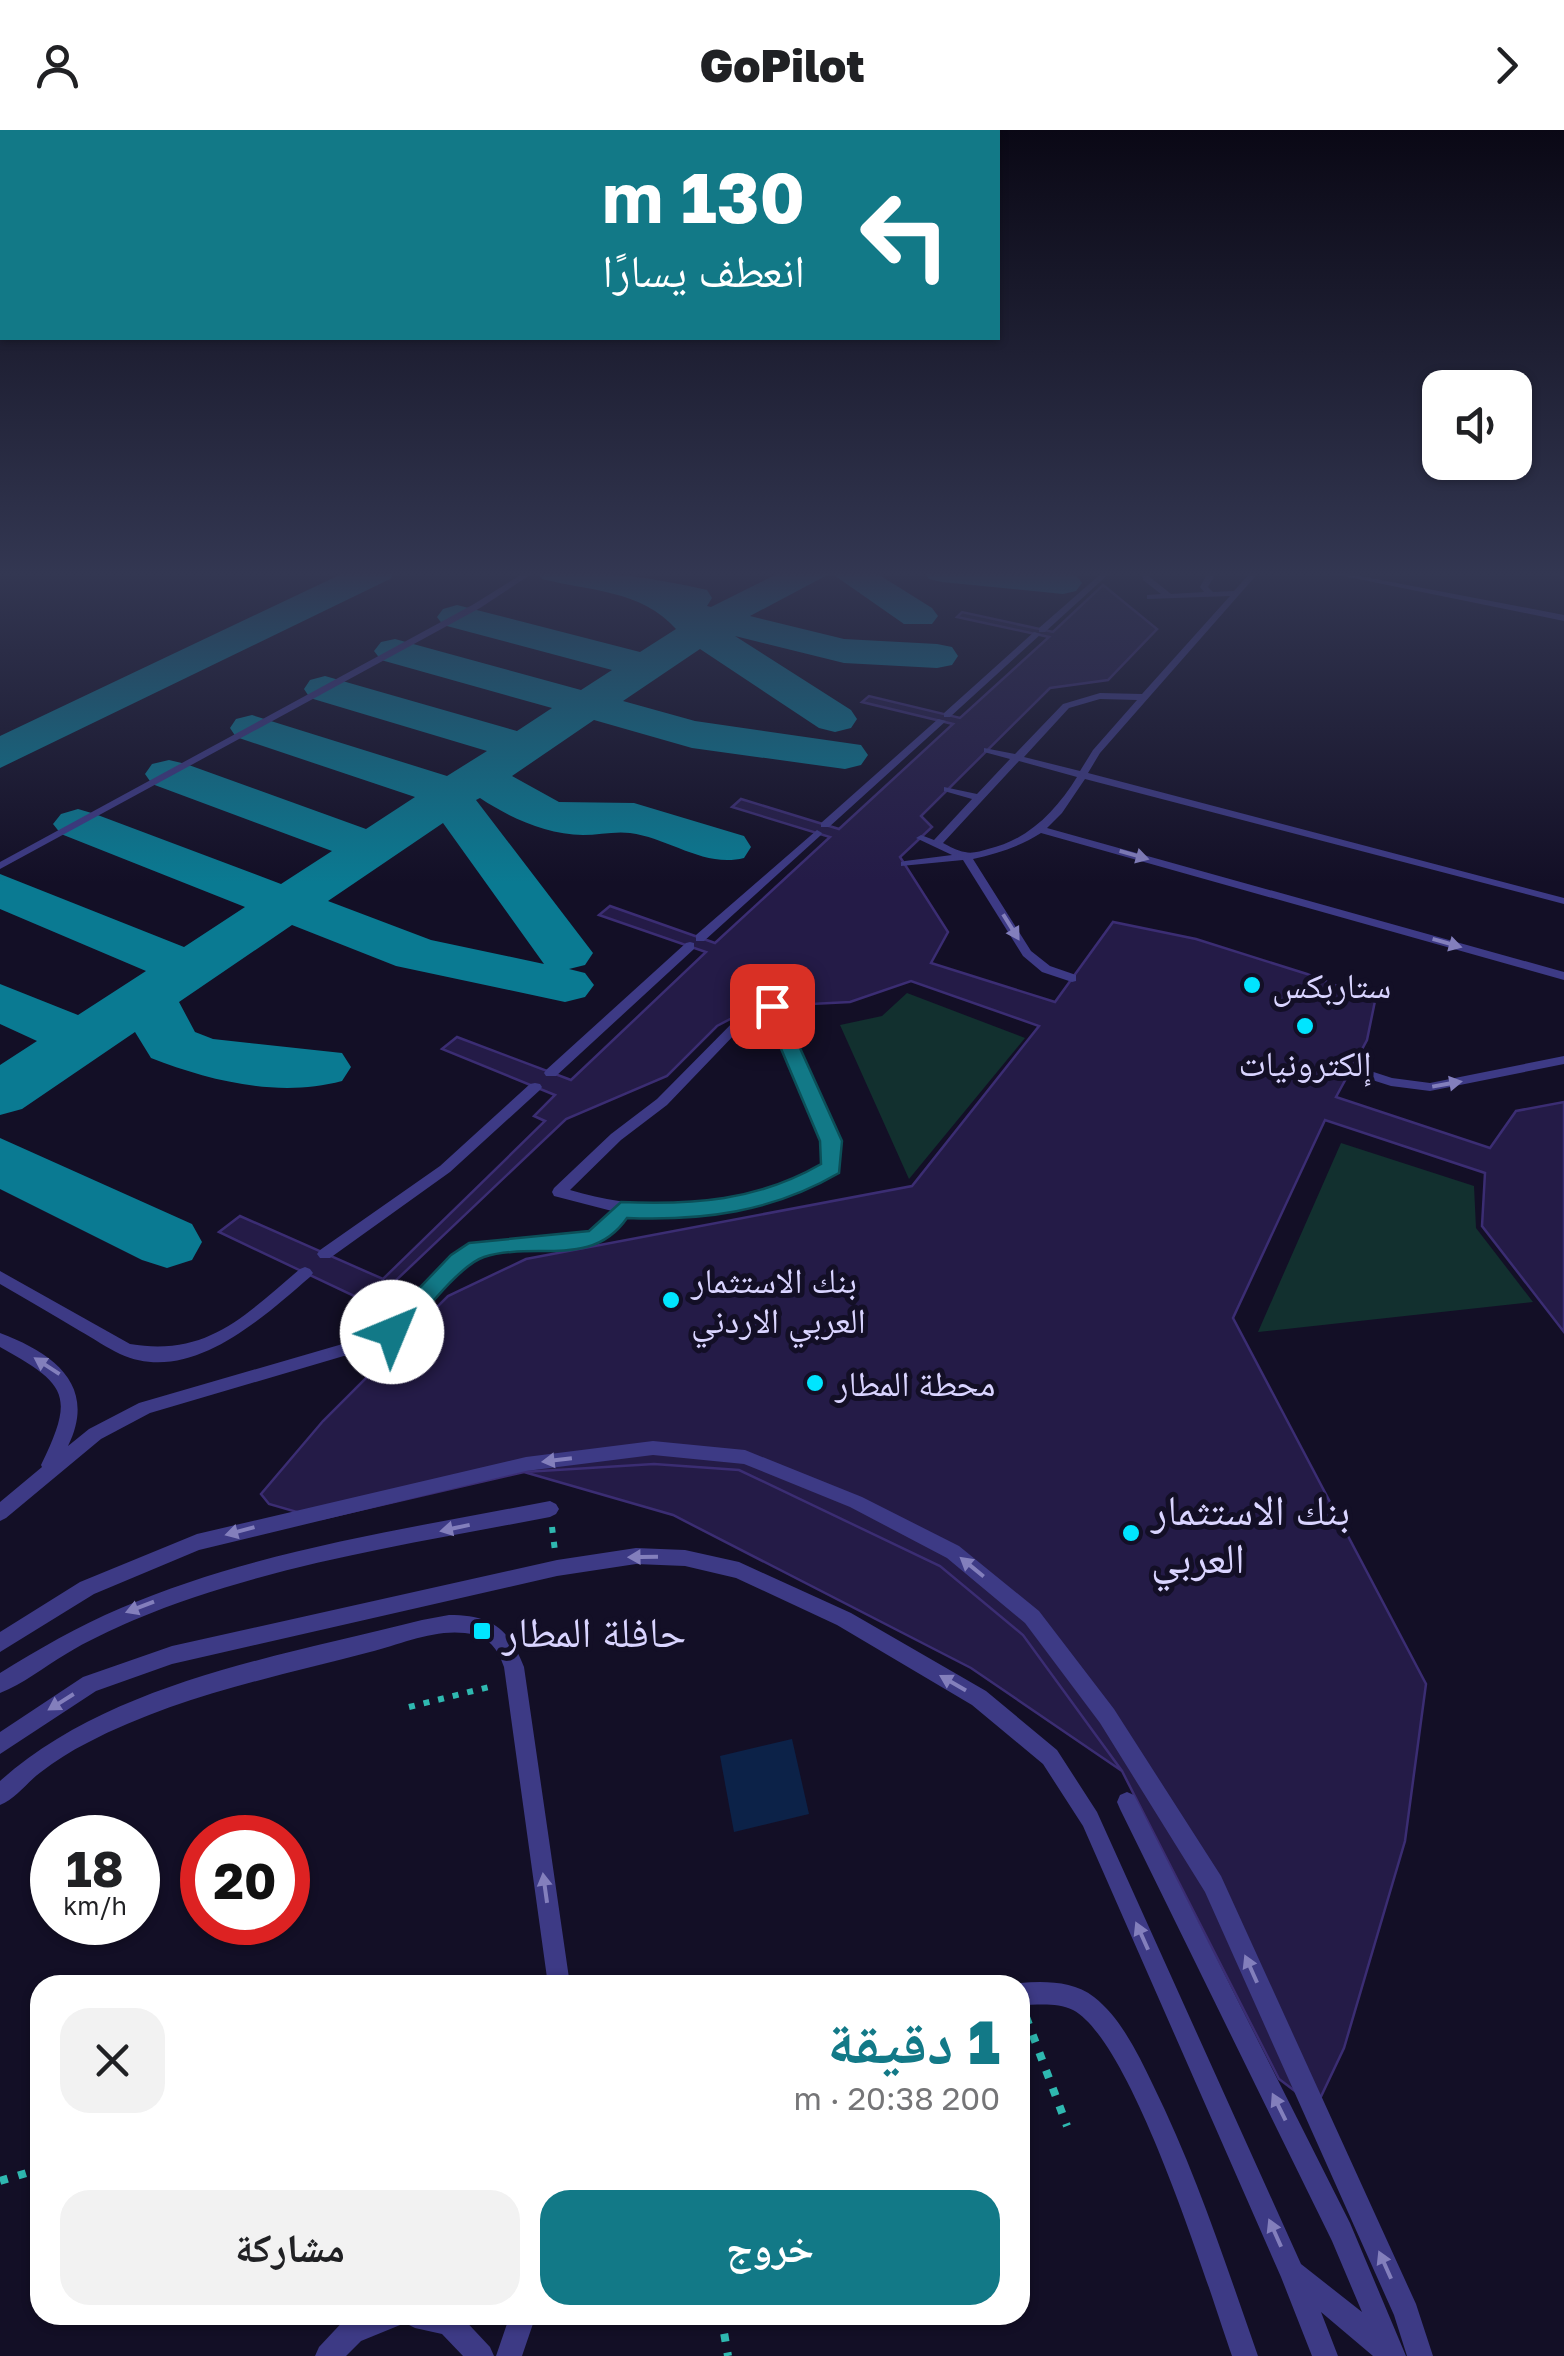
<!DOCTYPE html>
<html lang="ar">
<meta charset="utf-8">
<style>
body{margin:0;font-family:"Golos Text","Noto Naskh Arabic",sans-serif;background:#f2f2f2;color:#202124;direction:rtl;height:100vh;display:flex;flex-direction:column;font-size:38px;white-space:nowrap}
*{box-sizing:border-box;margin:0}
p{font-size:32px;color:#757577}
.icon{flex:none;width:55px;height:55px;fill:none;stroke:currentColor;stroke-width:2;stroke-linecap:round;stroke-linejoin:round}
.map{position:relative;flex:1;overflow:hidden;direction:ltr}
.side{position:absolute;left:30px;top:1845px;width:1000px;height:350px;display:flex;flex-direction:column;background:#fff;border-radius:30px;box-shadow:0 2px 8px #0004;direction:rtl}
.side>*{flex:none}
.hud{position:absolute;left:0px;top:0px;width:1000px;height:210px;box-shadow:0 2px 8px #0004;direction:rtl;background:#127987;color:#fff;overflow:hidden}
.fabs{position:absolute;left:1422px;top:240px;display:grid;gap:20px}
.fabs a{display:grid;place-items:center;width:110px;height:110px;border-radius:20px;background:#fff;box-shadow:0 2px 8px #0004;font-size:50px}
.speed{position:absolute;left:30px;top:1685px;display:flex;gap:20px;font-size:50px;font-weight:700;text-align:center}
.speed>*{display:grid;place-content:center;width:130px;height:130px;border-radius:50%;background:#fff;box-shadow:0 2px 8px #0004;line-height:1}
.speed small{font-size:25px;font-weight:400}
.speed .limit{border:15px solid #d22;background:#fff;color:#111}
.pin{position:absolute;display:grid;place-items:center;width:85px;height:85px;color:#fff;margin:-42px;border-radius:20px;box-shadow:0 5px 15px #0006}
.me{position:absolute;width:110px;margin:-55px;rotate:45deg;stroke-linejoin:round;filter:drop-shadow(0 0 8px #0008)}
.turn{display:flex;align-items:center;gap:35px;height:210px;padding:0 30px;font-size:45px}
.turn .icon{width:130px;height:130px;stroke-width:2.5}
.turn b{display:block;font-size:70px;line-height:85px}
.round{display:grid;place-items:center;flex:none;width:105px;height:105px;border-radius:30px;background:#f2f2f2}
.head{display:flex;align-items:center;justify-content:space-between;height:170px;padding:0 30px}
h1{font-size:60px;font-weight:800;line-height:75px;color:#127987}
.button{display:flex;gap:20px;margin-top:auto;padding:20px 30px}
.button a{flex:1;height:115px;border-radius:30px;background:#127987;color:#fff;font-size:40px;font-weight:800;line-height:115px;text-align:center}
.button a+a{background:#f2f2f2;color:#202124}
header{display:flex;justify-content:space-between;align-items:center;height:130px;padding:0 30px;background:#fff;font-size:45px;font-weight:800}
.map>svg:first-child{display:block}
.green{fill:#12302f}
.water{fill:#0c2248}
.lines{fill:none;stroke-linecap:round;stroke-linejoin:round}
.taxiway{fill:#0a7a92;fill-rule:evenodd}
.building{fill:#241b47;stroke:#3b2d73;stroke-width:2.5}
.path-far1{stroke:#2fb8b0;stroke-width:6;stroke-dasharray:6 9;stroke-linecap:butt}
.path{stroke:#2fb8b0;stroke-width:8;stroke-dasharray:8 11;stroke-linecap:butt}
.lane{fill:#3d3a85;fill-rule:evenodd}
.oneway{fill:#837fbc}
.route{fill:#127987;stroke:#0c4f58;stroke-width:2.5}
.poi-dot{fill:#00e5ff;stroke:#130f26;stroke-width:4}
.labels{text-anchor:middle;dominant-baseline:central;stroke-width:10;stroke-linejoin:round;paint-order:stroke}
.poi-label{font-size:35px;fill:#d9d4ff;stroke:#130f26;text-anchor:start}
.near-poi-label{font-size:42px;fill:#d9d4ff;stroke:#130f26;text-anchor:start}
</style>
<header><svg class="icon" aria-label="forward" viewBox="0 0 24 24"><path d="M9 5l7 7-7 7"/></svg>GoPilot<svg class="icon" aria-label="person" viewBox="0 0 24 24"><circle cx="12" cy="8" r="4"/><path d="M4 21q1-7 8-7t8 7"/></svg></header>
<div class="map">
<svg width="1564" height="2226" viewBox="0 0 1564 2226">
<rect width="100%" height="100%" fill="#130f26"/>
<path class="green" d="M907,863L1025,908L909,1049L840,895L882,886Z
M1341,1013L1474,1056L1476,1098L1533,1172L1258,1202Z"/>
<path class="water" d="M792,1609L809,1684L734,1702L720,1626Z"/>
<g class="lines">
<path class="taxiway" d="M348,441H396L390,449L0,638V606Z
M537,441C595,441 649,446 707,460L712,468L707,476L711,477L783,441H873L932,478L938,486L932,494H904L831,443L750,486L844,509L937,514L952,517L958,526L952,535L937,538L844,533L735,506L851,580L857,589L851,598L835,602L819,598L700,519L623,571L695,591L861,615L868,625L861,635L845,639L692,618L594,590L512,646L559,672L634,673L744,706L751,717L744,728C704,738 669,708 630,703C615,701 598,705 583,705C546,704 510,688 480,668L476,670L593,823L585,835L569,839L585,843L594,855L585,867L565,872L396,836L292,795L179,872L195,902L213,909L342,923L351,937L342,951C279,968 210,951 151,928L135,902L22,979L0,985V935L37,911L0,894V854L78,885L146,841L0,779V744L184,817L245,777L61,704L53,694L61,684L78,679L95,684L281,754L332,721L152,654L145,644L152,634L169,630L186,634L366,699L415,667L236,607L230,598L236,589L252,585L447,646L487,621L310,568L304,559L310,550L325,546L517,601L552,578L381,530L374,521L381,512L395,509L581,560L612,540L443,495L437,487L443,479L457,475L640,522L676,499C642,460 589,461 542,449ZM443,693L544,834L431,810L328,771Z
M923,441H1053L1076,445L1082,453L1076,461L1063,464L942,452L929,449Z
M0,1008L192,1094L202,1112L192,1130L167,1138L142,1130L0,1059Z"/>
</g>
<path class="building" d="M1103,455L1157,499L1108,550L1050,558L921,686L932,697L900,727L948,802L931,833L1055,872L1113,792L1196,809L1307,844L1375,871L1367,910L1336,967L1490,1018L1516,981L1564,972V1202L1482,1096L1485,1043L1325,990L1233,1188L1426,1554L1405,1711L1344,1918L1316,1977L1279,1949L1122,1641L1023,1505L940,1436L739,1340L654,1334L524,1342L321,1389L269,1374L261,1364L323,1291L448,1166L526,1129L912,1056L1039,896L911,851L850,872L753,877L717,896L667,946L566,989L371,1174L219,1102L240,1086L383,1149L545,991L534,986L555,965L442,919L457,907L571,950L706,822L599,785L610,776L715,813L830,707L732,677L741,669L839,699L953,594L862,572L869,566L960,588L1049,507L957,487L962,482L1053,502Z
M654,1334L739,1340L940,1436L1023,1505L1122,1641L971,1538L673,1385L524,1342Z"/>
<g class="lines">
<path class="path-far1" d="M552,1397L555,1421
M409,1577L493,1556"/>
<path class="path" d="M1026,1887L1067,1996
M0,2051L40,2039
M721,2185L728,2226"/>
<path class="lane" d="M527,441H536L480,478L0,739V732L474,474Z
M1104,441H1112L1045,502H1039V498Z
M1142,441H1150V447L1171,464L1204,462L1200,457L1209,441H1217L1208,457L1213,462L1234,461L1252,441H1260L1100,623L1088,643L1564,768V774L1085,649L1062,683L1047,698L1564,842V850L1041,703C1019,717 998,723 973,729L1031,821L1050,836L1076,845V851L1072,852L1042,842L1023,826L963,730L901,736V732L905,731L952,725L916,708L921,705L934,710L972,669L944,661V657L977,664L1010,629L984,622V618L1015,624L1063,574L1100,563L1142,564L1230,466L1147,469V465L1161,464L1143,450ZM1100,569L1137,570L1093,620L1080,641L1024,627L1069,578ZM1019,631L1077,647C1056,681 1028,710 988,719C981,721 972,724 965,722C957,721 949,716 943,713Z
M1319,441H1334L1564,485V491Z
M1553,441H1561L1564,443V450Z
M1034,502L1041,504L950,587H944V583Z
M938,589L946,591L829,697H821V693Z
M817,700L822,703L821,705L704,811H696V805Z
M690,812L694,813V819L556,946H546L544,943L546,940L686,813Z
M772,872L778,876L838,1011L839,1038C804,1077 677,1091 626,1084L611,1106L592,1114L507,1122L472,1128L448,1149L407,1197L381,1215L150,1283L101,1309L6,1388L0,1391V1372L42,1337L41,1335C76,1264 66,1254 0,1217V1203C53,1223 98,1255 68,1316L89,1299L139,1273L370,1206C408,1183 425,1143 460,1122C485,1106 558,1105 590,1104L601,1098L612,1081L554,1066L552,1062L554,1058L611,1004L657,969L751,874L755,873L761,877L667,975L621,1010L570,1060C635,1079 687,1078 753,1064C779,1058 803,1051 825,1036L824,1011L766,876Z
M1564,926V934L1430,961L1391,956L1347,942L1345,939L1352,935L1392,948L1430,953Z
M535,953L540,954L542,957L540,960L450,1042L330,1128H320L317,1124L320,1120L440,1036L530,954Z
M305,1137L310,1139L313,1143L310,1147C262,1188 190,1256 120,1224C107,1218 93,1208 80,1201C54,1185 27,1170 0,1154V1141L130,1214C208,1227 245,1185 300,1139Z
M653,1311L745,1320L862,1367L959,1416L1039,1481L1114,1579L1221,1746L1416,2174L1433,2226H1407L1394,2185L1205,1762L1100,1593L1025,1493L947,1428L850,1377L744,1334L653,1325L526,1341L199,1420L94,1464L0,1522V1502L80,1452L197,1404L526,1327Z
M550,1371L556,1374L559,1379L556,1384L550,1387C411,1414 266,1435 134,1490C111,1500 87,1511 66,1524C44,1537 23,1554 0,1563V1543C39,1519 78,1496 121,1478C257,1420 406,1399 550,1371Z
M636,1418L685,1420L739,1432L851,1483L986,1561L1057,1620L1097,1682L1301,2134L1362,2182L1332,2111L1120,1679L1117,1672L1120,1665L1127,1662L1134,1665L1350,2093L1406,2226H1373L1321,2182L1338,2226H1312L1281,2147L1083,1696L1043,1634L972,1575L837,1495L736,1448L685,1436L636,1434L557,1446L172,1534L96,1561L0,1624V1602L83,1547L172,1516L557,1430Z
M449,1485C491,1485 509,1498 524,1537L570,1855H548L504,1537C499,1522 491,1509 475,1505C440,1496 403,1514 370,1522C274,1547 175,1567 87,1613C71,1621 55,1631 41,1642C27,1652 16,1669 0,1675V1651C111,1552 281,1526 422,1490Z
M1020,1853C1045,1851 1073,1851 1094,1867C1121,1888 1138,1924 1153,1955C1196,2042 1226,2135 1258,2226H1232C1208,2157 1133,1912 1073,1880C1057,1872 1037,1875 1020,1875V1855H1014Z
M349,2185H460L490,2217L494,2226H463L442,2204L415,2198L405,2193L361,2211L346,2226H315L319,2217Z
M510,2185H536L522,2226H496Z"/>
</g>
<defs><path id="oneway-solid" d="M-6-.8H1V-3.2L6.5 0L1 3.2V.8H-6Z" transform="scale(2.5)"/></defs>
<g class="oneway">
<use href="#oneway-solid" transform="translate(1134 725) rotate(16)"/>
<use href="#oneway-solid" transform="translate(1011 797) rotate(58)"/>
<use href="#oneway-solid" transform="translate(1447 813) rotate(16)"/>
<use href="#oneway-solid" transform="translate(1447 954) rotate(-10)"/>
<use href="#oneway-solid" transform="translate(47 1236) rotate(-147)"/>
<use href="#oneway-solid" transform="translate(557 1330) rotate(173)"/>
<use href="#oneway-solid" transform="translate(455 1398) rotate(168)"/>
<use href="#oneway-solid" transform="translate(240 1401) rotate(165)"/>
<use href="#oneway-solid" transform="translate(643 1427) rotate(179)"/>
<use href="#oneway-solid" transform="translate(972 1437) rotate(-141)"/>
<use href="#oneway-solid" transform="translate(140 1477) rotate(159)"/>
<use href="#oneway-solid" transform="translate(953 1553) rotate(-150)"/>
<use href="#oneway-solid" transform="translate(61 1572) rotate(148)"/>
<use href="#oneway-solid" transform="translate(545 1758) rotate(-98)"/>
<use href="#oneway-solid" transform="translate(1142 1806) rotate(-114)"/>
<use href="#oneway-solid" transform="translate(1251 1839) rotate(-114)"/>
<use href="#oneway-solid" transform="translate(1279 1977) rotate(-116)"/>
<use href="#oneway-solid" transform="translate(1275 2103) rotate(-114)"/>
<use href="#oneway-solid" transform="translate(1385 2135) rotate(-114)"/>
</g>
<linearGradient id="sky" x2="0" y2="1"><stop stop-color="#0a0815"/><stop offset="0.59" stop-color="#333752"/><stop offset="1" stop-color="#333752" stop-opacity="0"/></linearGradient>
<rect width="1564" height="752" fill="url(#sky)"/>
<path class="route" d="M765,872L781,876L842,1011L839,1043C772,1082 703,1091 627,1088C592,1139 535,1111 484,1127C459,1135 419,1189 401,1209H383L380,1202L383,1196L451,1125L469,1113L589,1101L621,1072C693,1075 757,1071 821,1034L820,1011L763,876Z"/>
<g class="poi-dot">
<circle cx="1252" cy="855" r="10"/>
<circle cx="1305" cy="896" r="10"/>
<circle cx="671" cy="1170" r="10"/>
<circle cx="815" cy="1253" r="10"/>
<circle cx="1131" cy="1403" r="10"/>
<rect x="472" y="1491" width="20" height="20" rx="5"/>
</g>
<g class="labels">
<g class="poi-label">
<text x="1272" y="855">ستاربكس</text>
<text x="1305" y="933" text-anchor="middle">إلكترونيات</text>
<text x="691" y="1150">بنك الاستثمار<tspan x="691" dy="40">العربي الاردني</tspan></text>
<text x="835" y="1253">محطة المطار</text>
</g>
<g class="near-poi-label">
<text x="1151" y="1379">بنك الاستثمار<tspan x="1151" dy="48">العربي</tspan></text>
<text x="502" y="1501">حافلة المطار</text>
</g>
</g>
</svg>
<div class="fabs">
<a><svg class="icon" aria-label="sound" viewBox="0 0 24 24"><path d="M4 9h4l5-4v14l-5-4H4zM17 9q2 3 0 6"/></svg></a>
</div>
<div class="speed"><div>18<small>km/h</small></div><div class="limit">20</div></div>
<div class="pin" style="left:772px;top:876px;background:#d93025"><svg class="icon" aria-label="arrive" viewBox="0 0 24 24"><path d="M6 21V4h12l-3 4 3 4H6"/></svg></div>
<svg class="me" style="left:392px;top:1202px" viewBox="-20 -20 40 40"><circle r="19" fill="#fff"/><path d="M0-13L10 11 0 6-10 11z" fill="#127987"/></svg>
<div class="hud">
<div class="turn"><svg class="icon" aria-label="left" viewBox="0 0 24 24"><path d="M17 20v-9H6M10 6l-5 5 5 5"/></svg><div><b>130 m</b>انعطف يسارًا</div></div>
</div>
<section class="side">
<div class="head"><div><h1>1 دقيقة</h1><p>200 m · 20:38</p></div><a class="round"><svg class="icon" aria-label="close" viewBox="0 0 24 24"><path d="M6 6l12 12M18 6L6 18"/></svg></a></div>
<div class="button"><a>خروج</a><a>مشاركة</a></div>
</section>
</div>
